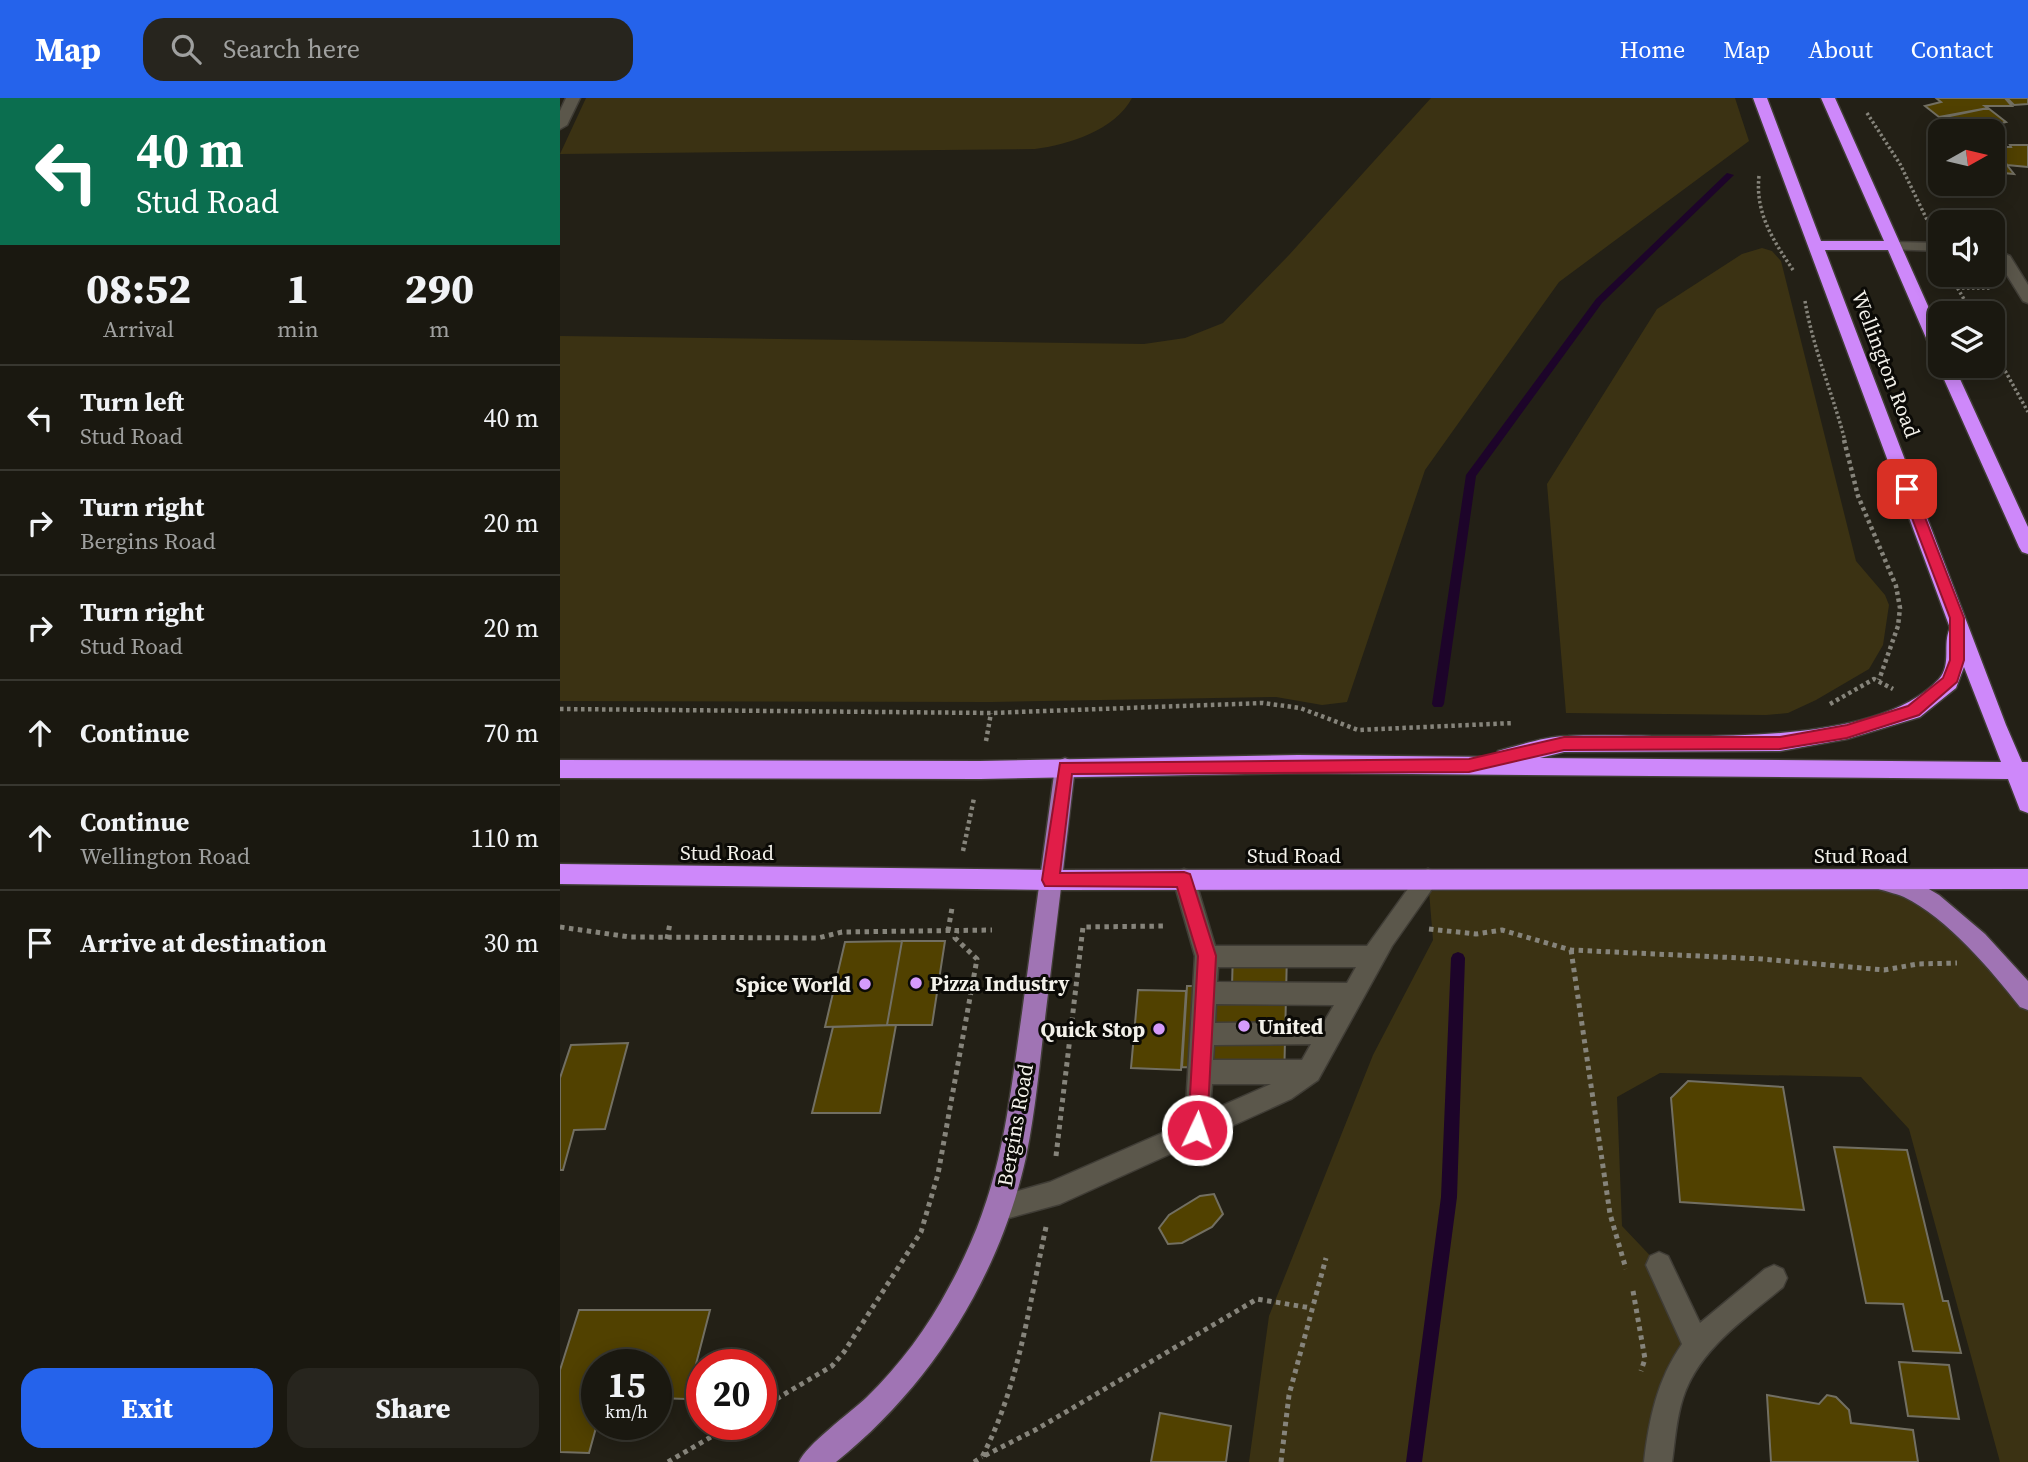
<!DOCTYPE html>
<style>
body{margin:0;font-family:"Source Serif 4",serif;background:#27251e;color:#f1f3f6;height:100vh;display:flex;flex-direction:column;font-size:26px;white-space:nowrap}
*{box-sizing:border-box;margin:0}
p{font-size:23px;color:#9fa09f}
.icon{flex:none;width:38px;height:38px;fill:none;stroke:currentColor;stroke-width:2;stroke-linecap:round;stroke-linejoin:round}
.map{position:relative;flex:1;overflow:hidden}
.side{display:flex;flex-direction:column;background:#1a1810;width:560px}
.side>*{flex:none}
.banner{background:#0b6e4f;color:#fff;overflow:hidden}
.needle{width:46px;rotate:82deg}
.tools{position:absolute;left:1368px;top:21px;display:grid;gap:14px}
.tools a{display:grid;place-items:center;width:77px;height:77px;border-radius:14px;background:#1a1810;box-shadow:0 4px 18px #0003,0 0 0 2px #383730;font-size:35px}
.speed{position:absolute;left:21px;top:1251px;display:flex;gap:14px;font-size:35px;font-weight:700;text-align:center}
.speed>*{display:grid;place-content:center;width:91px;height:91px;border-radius:50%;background:#1a1810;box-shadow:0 4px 18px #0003,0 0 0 2px #383730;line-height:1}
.speed small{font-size:18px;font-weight:400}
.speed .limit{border:10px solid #d22;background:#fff;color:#111}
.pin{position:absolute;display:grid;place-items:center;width:60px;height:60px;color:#fff;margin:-30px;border-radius:14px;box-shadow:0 4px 10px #0006}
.me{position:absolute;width:77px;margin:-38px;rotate:3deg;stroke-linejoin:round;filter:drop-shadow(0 0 5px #0008)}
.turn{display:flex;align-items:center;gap:24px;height:147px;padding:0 21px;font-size:32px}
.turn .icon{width:91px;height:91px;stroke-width:2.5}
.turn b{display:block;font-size:49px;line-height:60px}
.eta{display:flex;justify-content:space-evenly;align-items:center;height:119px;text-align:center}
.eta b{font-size:42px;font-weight:800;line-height:49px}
.button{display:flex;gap:14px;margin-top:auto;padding:14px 21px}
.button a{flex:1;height:80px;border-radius:21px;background:#2563eb;color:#fff;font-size:28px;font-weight:800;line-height:80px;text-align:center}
.button a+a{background:#27251e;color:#f1f3f6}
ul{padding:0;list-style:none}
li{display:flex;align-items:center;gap:21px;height:105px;padding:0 21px;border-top:2px solid #383730}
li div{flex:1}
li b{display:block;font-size:26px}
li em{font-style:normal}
header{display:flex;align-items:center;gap:42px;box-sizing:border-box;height:98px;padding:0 35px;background:#2563eb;color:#fff}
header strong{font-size:33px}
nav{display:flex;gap:38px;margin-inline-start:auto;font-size:24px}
.search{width:490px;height:63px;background:#27251e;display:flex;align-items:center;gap:18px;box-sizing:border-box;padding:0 24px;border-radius:21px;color:#9fa09f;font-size:26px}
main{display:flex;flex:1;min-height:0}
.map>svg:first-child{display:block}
.green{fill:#3b3213}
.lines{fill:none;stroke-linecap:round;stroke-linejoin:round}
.stream{fill:#1d042a;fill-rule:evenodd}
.building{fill:#514100;stroke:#726f62;stroke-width:2}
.minor-casing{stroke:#403d36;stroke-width:3}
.major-casing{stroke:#403d36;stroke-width:3}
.highway-casing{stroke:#403d36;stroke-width:3}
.path-far2{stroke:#86847b;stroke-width:3.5;stroke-dasharray:2.5 2.5;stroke-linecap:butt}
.path-far1{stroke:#86847b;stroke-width:4.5;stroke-dasharray:3.5 3.5;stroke-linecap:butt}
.path{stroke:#86847b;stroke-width:5;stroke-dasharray:4.5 4.5;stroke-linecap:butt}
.minor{fill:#5b574b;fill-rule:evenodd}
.major{fill:#a074b4;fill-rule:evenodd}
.highway{fill:#ce88fa;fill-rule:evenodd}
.route{fill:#e11d48;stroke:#92132f;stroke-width:2}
.poi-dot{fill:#d59bfb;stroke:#0b0a06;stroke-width:2.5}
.labels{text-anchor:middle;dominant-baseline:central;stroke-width:6;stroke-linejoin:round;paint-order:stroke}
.street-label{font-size:21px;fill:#f3f1ea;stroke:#0b0a06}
.poi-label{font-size:21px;font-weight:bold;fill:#f3f1ea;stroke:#0b0a06;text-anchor:start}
</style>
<header>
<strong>Map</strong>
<div class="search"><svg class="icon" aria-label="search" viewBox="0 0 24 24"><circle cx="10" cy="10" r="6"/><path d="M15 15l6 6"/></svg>Search here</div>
<nav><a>Home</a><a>Map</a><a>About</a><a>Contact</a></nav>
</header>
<main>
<section class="side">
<div class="banner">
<div class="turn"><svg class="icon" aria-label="left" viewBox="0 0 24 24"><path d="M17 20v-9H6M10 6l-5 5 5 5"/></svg><div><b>40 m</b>Stud Road</div></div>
</div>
<div class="eta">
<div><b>08:52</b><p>Arrival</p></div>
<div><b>1</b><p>min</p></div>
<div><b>290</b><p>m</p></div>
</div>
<ul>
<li><svg class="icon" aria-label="left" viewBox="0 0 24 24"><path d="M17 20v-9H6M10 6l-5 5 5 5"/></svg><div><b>Turn left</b><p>Stud Road</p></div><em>40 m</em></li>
<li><svg class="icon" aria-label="right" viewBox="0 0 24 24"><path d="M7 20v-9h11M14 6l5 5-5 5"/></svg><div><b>Turn right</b><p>Bergins Road</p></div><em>20 m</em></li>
<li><svg class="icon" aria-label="right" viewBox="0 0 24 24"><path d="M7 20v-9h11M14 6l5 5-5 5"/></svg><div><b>Turn right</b><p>Stud Road</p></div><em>20 m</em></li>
<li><svg class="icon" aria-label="ahead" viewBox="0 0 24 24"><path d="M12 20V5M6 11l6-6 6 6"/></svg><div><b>Continue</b></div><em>70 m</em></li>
<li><svg class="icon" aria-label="ahead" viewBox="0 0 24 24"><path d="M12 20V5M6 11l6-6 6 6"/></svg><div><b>Continue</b><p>Wellington Road</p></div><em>110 m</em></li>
<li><svg class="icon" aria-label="arrive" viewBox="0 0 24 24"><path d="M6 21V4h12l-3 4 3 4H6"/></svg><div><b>Arrive at destination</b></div><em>30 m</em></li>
</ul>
<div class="button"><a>Exit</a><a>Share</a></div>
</section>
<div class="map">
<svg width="1468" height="1364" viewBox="0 0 1468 1364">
<rect width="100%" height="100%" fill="#232016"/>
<path class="green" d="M26,0H572C555,32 508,47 475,51L0,56Z
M871,0H1175L1189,43L999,184L865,372L787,604L762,607L716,599L431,604L0,603V238L584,246L625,240L663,225L729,157Z
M1202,150L1212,153L1221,163L1296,463L1325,497L1329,507L1323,547L1309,571L1256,602L1228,615L1206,617L1006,615L987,386L1097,211L1182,156Z
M868,781L1321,782L1356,795L1468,901V1364H1440L1349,1031L1301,979L1100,975L1057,999L1062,1128L1099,1167L1136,1246L1098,1364H689L709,1218L813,957L873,842Z"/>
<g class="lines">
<path class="stream" d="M1167,75L1174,77L1042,205L916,378L884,606L882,609H874L872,606L906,377L1036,201Z
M898,854L903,856L905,860L897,1099L862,1364H846L881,1099L891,860L893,856Z"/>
</g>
<path class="building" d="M1376,0H1445L1452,8H1425L1428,10L1379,19L1365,8L1381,4Z
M1447,0H1468V6L1454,7Z
M1428,10L1446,24L1434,27L1442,32L1390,33L1385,29L1394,27L1385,19Z
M1450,47H1468V69L1447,67L1437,49H1451Z
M1433,61H1442L1454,76L1433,74Z
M342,843H385L372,927H327Z
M342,843L327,927L265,929L285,844Z
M673,853L727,854L724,986L669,985L670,970L622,969L627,888H672Z
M578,892L626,893L621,972L571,970Z
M336,927L320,1015H252L273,929Z
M68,945L45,1031L14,1032L3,1072H0V980L11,947Z
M1128,983L1223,989L1244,1112L1120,1104L1111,1000Z
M1274,1049L1347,1052L1383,1203H1388L1401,1255L1353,1253L1343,1206L1306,1205Z
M654,1096L663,1116L652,1129L622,1145L608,1146L599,1130L609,1117L640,1098Z
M19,1212H150L127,1301L96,1300V1267H37V1326L29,1355L0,1354V1272Z
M1339,1264L1389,1267L1399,1321L1348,1318Z
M1207,1297L1259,1306L1267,1297L1276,1299L1289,1312L1291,1325L1353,1332L1358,1364H1211Z
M600,1315L671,1328L666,1364H591Z"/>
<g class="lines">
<g class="minor-casing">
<path id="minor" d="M6,0H20L7,27L0,31V13Z
M1332,144L1381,145V153L1327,151L1325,148L1327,145Z
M1445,156L1450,158L1468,187V205L1463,203L1437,161Z
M624,771L632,774L635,781L655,848H807L860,774L868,771L876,774L879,781L832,848L758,982L731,1001L500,1106L438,1123L429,1119L425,1110L429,1101L490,1084L625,1025L635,858L613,781L616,774ZM658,869H796L787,885L657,884ZM656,906L774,907L764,924L655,925ZM751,946L742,962H653L654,947ZM652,986H711L650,1013Z
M1099,1154L1108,1158L1140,1225L1205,1171L1214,1167L1223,1171L1227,1180L1223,1189C1186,1220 1138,1252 1123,1300C1116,1321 1115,1343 1112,1364H1084C1089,1321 1097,1282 1122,1246L1086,1167L1090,1158Z"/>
</g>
<g class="major-casing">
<path id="major" d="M505,660L512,663L515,669C506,750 496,831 486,912C480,961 476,1010 466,1059C440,1178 371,1288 276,1364H239C246,1347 290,1315 307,1299C339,1268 368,1229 389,1189C441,1095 447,1019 462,915C473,833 484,751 495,669L498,663Z
M1321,772L1357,784L1379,797L1425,836L1468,883V912L1460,909C1431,872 1387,820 1344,799C1335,795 1323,793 1313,789L1310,782L1313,775Z"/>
</g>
<g class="highway-casing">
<path id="highway" d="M1193,0H1207L1261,143H1324L1261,0H1275L1381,237V261L1373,256L1328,152H1265L1446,627L1462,664H1468V715L1460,712L1448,681L738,675L420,681L0,680V662L420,663L738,657L935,659L938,653L945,651C965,646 987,638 1008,638C1104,634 1310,656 1379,581C1392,566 1382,546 1390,530ZM1404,569L1441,664L980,660L1004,654L1220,653L1287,641L1360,619L1396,590Z
M1380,264L1381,268H1394L1468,429V456L1462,454L1459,449L1378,268Z
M0,766L491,772L1468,771V791L491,792L0,786Z"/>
</g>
<path class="path-far2" d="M1307,15L1340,66L1368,124
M1199,78C1195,115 1213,142 1233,172
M1390,177L1412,215
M1397,190H1431
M1245,203C1253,251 1273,296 1285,343
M1433,251L1468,314"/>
<path class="path-far1" d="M1284,342L1298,398L1336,488L1340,510L1338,528L1319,582
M1270,606L1314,581L1333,591
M0,611L431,615L703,605L740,610L798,632L954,625
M426,643L431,615
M403,753L414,700"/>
<path class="path" d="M0,829L70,839L258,840L282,834L432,832
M869,831L916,836L942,832L1011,852L1202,861L1324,872L1358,866L1397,865
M388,833L392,810
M107,841L110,825
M1011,852L1050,1116L1066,1171
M496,1058L523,829L605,828
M486,1129C469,1207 459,1288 422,1359L477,1331L697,1201L751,1210
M1073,1193L1085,1261L1081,1273
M201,1310L272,1268L284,1254L361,1134L378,1076L417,861L395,840L397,833
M108,1364L173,1326
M414,1364L422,1359
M721,1364L729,1297L766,1160"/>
<use href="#minor" class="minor"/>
<use href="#major" class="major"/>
<use href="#highway" class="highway"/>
</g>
<path class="route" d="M1347,386L1354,391L1404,520V562L1397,584L1359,617L1287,640L1220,651L1004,652L909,674L512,676L500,775L624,774L630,776L632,782L656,858L647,1032L644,1039L637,1042L630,1039L628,1032L638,858L617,789L485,788L482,782L500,665L909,661L1004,639H1220L1287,627L1348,608L1383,580L1390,562V520L1341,391Z"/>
<g class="poi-dot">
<circle cx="356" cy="885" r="7"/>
<circle cx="305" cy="886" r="7"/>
<circle cx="684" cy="928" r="7"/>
<circle cx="599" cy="931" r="7"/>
</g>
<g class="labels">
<g class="street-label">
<text transform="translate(1326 266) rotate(69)">Wellington Road</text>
<text x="167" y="754">Stud Road</text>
<text x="734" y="757">Stud Road</text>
<text x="1301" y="757">Stud Road</text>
<text transform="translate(455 1027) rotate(-80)">Bergins Road</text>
</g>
<g class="poi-label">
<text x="370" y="885">Pizza Industry</text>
<text x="291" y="886" text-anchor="end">Spice World</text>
<text x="698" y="928">United</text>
<text x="585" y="931" text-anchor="end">Quick Stop</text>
</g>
</g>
</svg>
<div class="tools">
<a><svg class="needle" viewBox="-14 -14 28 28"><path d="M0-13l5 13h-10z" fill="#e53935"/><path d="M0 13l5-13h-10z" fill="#9fa09f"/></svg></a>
<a><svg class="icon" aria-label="sound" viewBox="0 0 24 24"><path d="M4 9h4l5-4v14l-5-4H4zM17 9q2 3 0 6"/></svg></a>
<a><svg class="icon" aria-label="layers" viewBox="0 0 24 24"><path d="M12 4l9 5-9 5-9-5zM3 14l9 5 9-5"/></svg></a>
</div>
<div class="speed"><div>15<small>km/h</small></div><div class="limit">20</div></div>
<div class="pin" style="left:1347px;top:391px;background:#d93025"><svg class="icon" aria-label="arrive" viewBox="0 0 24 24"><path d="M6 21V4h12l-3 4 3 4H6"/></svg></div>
<svg class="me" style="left:637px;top:1032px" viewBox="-20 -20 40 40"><circle r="17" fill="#e11d48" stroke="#fff" stroke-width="3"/><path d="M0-11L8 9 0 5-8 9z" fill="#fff"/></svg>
</div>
</main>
